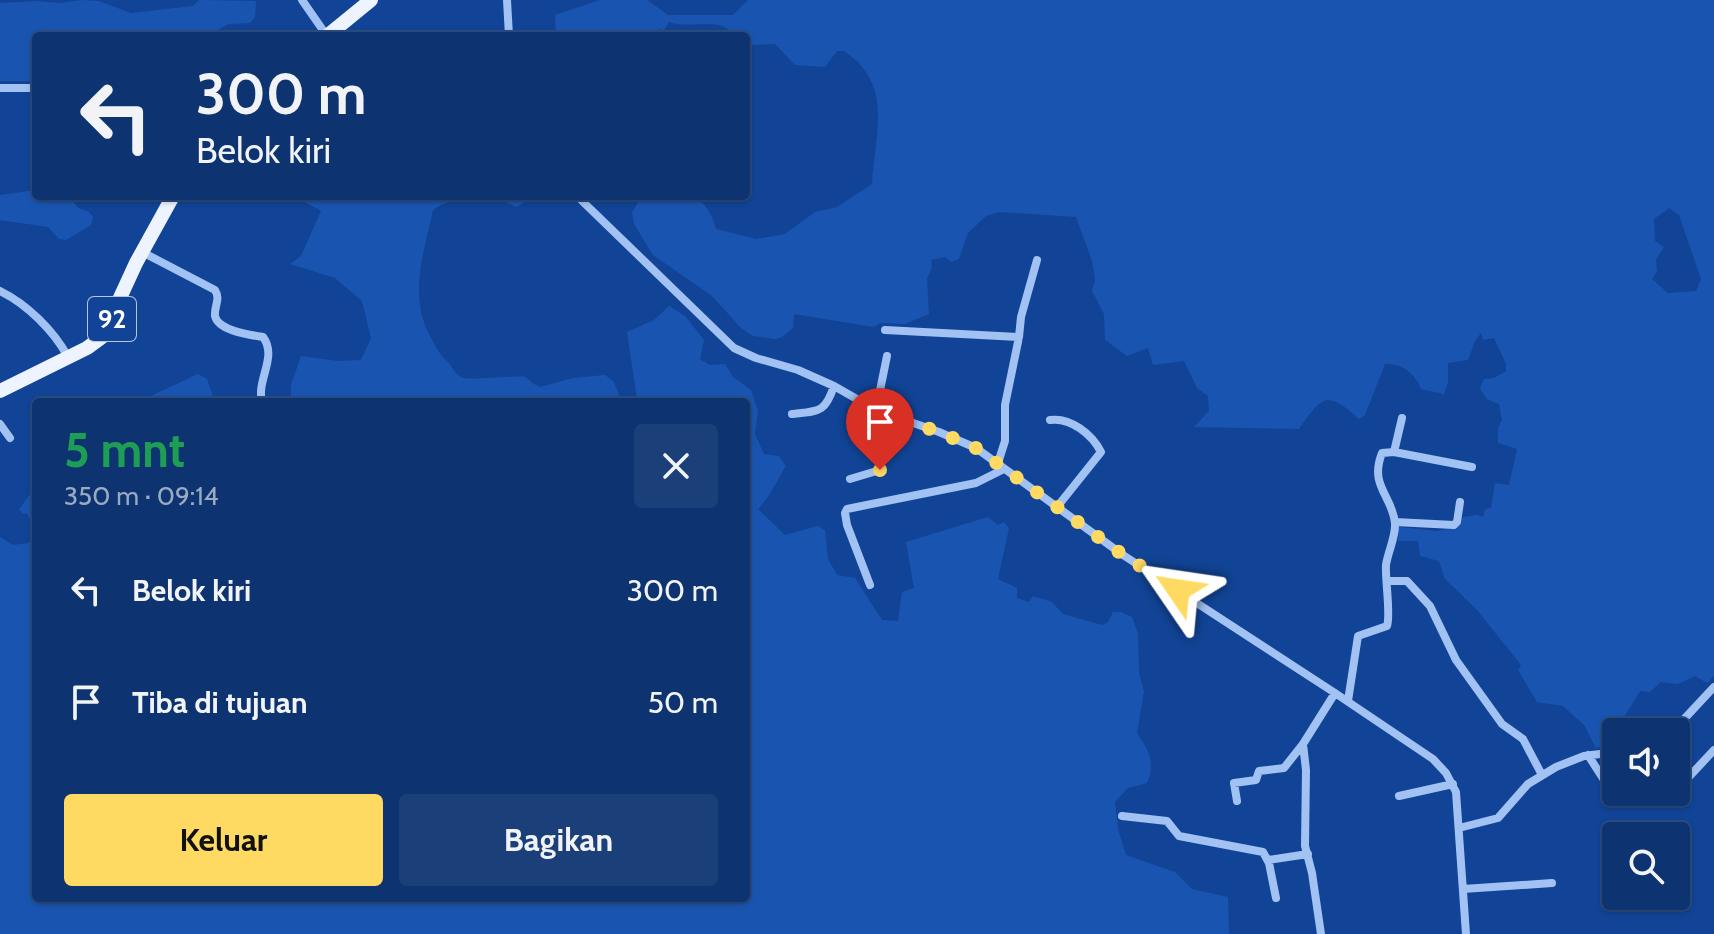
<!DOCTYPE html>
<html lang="id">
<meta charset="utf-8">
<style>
body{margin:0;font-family:Cabin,sans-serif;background:#1b3f78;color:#f1f3f6;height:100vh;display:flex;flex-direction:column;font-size:30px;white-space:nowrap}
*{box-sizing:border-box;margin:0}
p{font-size:26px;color:#9aaac3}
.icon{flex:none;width:44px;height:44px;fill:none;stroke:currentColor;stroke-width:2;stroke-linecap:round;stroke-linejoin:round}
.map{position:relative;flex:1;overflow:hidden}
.side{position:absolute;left:32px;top:398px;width:718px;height:504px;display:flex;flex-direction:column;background:#0d3370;border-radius:8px;box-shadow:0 2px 6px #0004,0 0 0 2px #2d4e83}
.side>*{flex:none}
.top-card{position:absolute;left:32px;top:32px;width:718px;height:168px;border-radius:8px;box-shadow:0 2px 6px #0004,0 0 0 2px #2d4e83;background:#0d3370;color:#f1f3f6;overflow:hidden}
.tools{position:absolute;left:1602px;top:718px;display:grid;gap:16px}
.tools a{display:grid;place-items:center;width:88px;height:88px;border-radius:8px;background:#0d3370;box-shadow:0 2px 6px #0004,0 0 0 2px #2d4e83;font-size:40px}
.pin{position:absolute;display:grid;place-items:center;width:68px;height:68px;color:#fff;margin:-82px -34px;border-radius:50% 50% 50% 0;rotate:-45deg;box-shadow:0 0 8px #0007}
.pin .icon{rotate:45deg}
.me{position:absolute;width:88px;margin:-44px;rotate:302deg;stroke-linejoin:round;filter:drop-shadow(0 0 6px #0008)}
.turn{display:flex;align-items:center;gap:28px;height:168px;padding:0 32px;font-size:36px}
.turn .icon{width:104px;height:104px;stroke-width:2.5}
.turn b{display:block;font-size:56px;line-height:68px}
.round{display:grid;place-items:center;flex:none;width:84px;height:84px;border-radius:8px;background:#1b3f78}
.head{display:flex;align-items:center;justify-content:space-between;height:136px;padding:0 32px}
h1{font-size:48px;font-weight:800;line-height:60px;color:#1e9e55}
.primary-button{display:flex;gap:16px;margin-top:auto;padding:16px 32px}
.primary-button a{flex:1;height:92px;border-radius:8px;background:#ffda63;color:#111;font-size:32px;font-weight:800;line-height:92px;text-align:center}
.primary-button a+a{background:#1b3f78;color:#f1f3f6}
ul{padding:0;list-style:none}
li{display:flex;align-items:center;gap:24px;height:112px;padding:0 32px}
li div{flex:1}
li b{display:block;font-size:30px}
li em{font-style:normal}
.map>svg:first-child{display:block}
.green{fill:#1955b0;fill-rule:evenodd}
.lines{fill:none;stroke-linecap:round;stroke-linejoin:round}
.street{stroke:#a1c2f3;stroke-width:8}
.primary{stroke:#edf3ff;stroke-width:14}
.route{stroke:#ffda63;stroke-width:14;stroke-dasharray:0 25.2}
.labels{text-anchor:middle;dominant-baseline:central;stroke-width:8;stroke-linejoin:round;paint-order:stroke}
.shield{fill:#114496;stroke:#b8c7e0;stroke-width:2}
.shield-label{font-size:26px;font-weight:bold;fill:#fff}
</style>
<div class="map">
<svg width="1714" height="934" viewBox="0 0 1714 934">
<rect width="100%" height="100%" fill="#114496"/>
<path class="green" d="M82,0L99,1L131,13L193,6L199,0L256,1L255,17L250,23L228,24L208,36H36V81H0V3L34,1L60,3Z
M600,0H647L668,15H733L748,0H1714V676L1707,683L1695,676L1678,684L1661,682L1650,692L1640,691L1623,719L1610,722L1607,745L1596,748L1584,725L1563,706L1537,702L1518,670L1521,665L1477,610L1445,579L1439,561L1420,556L1418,541H1398L1399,527L1437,531L1457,527L1463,517L1477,515L1483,517L1485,509L1491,508L1495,483L1509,485L1517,449L1498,443V428L1502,420L1499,404L1487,399L1480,389L1484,379L1494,378L1506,371V364L1494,338L1483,340L1481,333L1475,341L1468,360L1448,363V382L1444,394L1421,389C1415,373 1402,363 1385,364L1365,415L1359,419C1327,390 1322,396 1299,429L1194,427L1209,411L1208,396L1197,388L1184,361L1153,365L1148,348L1127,356L1105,340L1104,314L1092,291L1095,280L1092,261L1076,217L999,212L986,216L968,233L959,259L951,262L945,257L931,260L932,267L927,279L929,314L905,324L880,323L874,327L794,314L793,328L782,337L775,339L753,336L741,328L712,296L653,255L634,224L632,212L642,196C679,196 704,185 716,229L756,239L785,234L815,212L837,207L872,184C875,133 894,84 844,51H837L825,67L795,65L775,44L746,45V36C734,36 733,31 722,26C709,21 686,28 669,22L664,30L659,29V36H556L555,15ZM1669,208L1679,215L1701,279L1696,291L1668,293L1652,279L1657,272L1656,259L1664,247L1655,241L1654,219Z
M36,190V196H70C75,205 78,210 88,211L93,217L91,225L66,240L59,239L48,227L0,220V195Z
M294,196H529V199L517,207C510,205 505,201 498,199C480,194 447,198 433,210C424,252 408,295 430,336C435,345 439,355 447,361C453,367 455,376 464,378C477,380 520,375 525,377C530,380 534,385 540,387L573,378L605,375L614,382L621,401L637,399L627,332L654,320L669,306L685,316L704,340L700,359L710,365L725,364L733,377L751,390L758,411L755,434L764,454L779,456L786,466L768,497L758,509L785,535L818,526L825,530L828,559L837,575L855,578L882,620L898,621L902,592L914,588L906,542L988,517L998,525L1004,522L1009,528L998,579L1017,588V598L1029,602L1033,596L1052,602L1063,614L1102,625L1108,622L1113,612H1121L1132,617L1138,634L1139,674L1144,691L1137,733C1149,751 1156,762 1147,783L1128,788L1115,802L1118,829L1126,855L1175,872L1192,889L1228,897L1229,934H0V537L13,545L28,543L34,538L35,532L27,513L24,514L19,510L36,485V898H746V402H291V385L301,356L338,361L361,360L371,338L362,301L335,278L290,264L301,256L321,211Z
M198,374L207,379L215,402H138Z"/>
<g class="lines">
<path class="street" d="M302,0L327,36
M507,0L509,36
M0,88H36
M577,196L734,348L756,358L798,370L834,386L876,410L939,432L976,448L1123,555L1335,693L1433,759L1446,773L1456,792L1466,934
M142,252L215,290C221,300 214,305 215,316C218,331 251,335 263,337C278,357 256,380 262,402
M0,291C27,304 54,331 68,357
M885,330L1019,337
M876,410L887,356
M792,414C819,411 825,413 834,386
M1050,420C1070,417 1092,434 1101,452L1057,507
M0,424L10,438
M1394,452L1402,418
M998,463L1005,441V405L1019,337L1021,317L1037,260
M850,479L880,470L879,439L887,415
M1395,522L1454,525L1457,522L1460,502
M1388,581H1407L1430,606L1456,660L1502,724L1523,739L1542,775
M870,585L847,525L845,513L847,509L976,483L1004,469
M1348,701L1358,636L1387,626C1391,615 1385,580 1386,565C1388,551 1396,537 1395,523C1392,495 1369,486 1382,453L1394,452L1472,467
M1672,732L1714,687
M1588,755L1606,783L1616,786
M1634,792L1668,804L1686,780L1714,750
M1399,796L1453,784
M1237,801L1234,783L1256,780L1259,771L1284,768L1303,744
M1122,816L1167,821L1179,836L1263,852L1269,863L1276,898
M1459,828L1498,818L1528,784L1556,767L1584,756L1616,752
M1268,860L1308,854
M1463,889L1552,883
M1321,934L1312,873L1305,846L1306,770L1303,744L1335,693"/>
<path class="primary" d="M327,36L371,0
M0,391L87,348L102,337L136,263L173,196"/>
</g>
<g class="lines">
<path class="route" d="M880,470L879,439L887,415L939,432L976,448L1123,555L1178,590"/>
</g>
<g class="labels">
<rect class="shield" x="88" y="297" width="48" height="44" rx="6"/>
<g class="shield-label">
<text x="112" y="319">92</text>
</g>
</g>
</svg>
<div class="tools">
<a><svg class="icon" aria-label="sound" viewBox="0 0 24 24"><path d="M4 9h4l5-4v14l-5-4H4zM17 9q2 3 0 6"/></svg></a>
<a><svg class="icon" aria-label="search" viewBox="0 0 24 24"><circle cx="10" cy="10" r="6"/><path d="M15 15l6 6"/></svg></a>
</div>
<div class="pin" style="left:880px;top:470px;background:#d93025"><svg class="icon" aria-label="arrive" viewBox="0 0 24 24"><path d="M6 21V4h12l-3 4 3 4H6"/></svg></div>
<svg class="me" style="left:1178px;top:590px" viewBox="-20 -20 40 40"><path d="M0-17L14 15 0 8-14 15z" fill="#ffda63" stroke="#fff" stroke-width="4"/></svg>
<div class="top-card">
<div class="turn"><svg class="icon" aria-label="left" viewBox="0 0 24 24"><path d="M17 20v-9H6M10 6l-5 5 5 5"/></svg><div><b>300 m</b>Belok kiri</div></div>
</div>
<section class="side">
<div class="head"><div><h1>5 mnt</h1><p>350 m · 09:14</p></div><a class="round"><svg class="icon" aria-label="close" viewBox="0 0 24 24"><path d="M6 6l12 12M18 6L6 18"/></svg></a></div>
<ul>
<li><svg class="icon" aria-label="left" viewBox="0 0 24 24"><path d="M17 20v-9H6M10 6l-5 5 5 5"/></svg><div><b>Belok kiri</b></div><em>300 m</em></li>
<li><svg class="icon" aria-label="arrive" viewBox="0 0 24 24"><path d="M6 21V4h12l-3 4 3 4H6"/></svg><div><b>Tiba di tujuan</b></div><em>50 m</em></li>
</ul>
<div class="primary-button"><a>Keluar</a><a>Bagikan</a></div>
</section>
</div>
